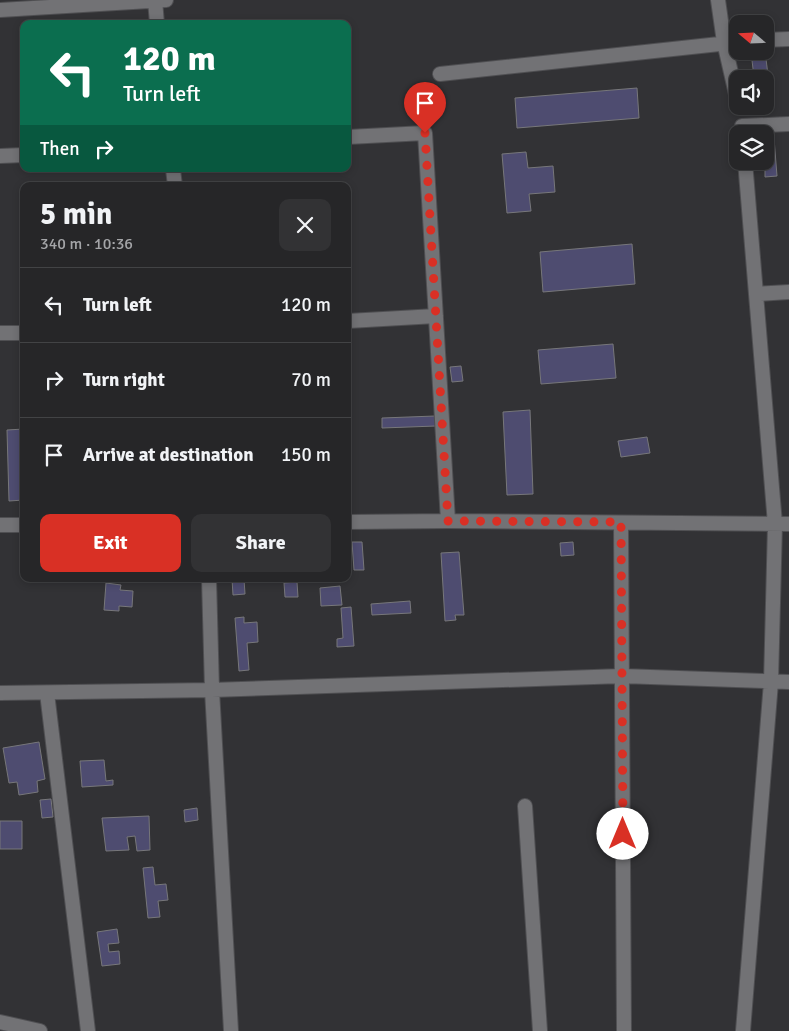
<!DOCTYPE html>
<meta charset="utf-8">
<style>
body{margin:0;font-family:Signika,sans-serif;background:#323234;color:#f1f3f6;height:100vh;display:flex;flex-direction:column;font-size:19px;white-space:nowrap}
*{box-sizing:border-box;margin:0}
p{font-size:16px;color:#a4a5a8}
.icon{flex:none;width:28px;height:28px;fill:none;stroke:currentColor;stroke-width:2;stroke-linecap:round;stroke-linejoin:round}
.map{position:relative;flex:1;overflow:hidden}
.drawer{position:absolute;left:20px;top:182px;width:331px;height:400px;display:flex;flex-direction:column;background:#262628;border-radius:10px;box-shadow:0 2px 8px #0003,0 0 0 1px #424345}
.drawer>*{flex:none}
.hud{position:absolute;left:20px;top:20px;width:331px;height:152px;border-radius:10px;box-shadow:0 2px 8px #0003,0 0 0 1px #424345;background:#0b6e4f;color:#fff;overflow:hidden}
.needle{width:32px;rotate:289deg}
.controls{position:absolute;left:729px;top:15px;display:grid;gap:10px}
.controls a{display:grid;place-items:center;width:45px;height:45px;border-radius:10px;background:#262628;box-shadow:0 2px 8px #0003,0 0 0 1px #424345;font-size:25px}
.pin{position:absolute;display:grid;place-items:center;width:42px;height:42px;color:#fff;margin:-51px -21px;border-radius:50% 50% 50% 0;rotate:-45deg;box-shadow:0 0 5px #0007}
.pin .icon{rotate:45deg}
.me{position:absolute;width:55px;margin:-28px;rotate:0deg;stroke-linejoin:round;filter:drop-shadow(0 0 4px #0008)}
.turn{display:flex;align-items:center;gap:18px;height:105px;padding:0 20px;font-size:22px}
.turn .icon{width:65px;height:65px;stroke-width:2.5}
.turn b{display:block;font-size:35px;line-height:42px}
.then{display:flex;align-items:center;height:48px;padding:0 20px;background:#0003;gap:10px;font-size:19px}
.round{display:grid;place-items:center;flex:none;width:52px;height:52px;border-radius:10px;background:#323234}
.summary{display:flex;align-items:center;justify-content:space-between;height:85px;padding:0 20px}
h1{font-size:30px;font-weight:700;line-height:38px}
.action{display:flex;gap:10px;margin-top:auto;padding:10px 20px}
.action a{flex:1;height:58px;border-radius:10px;background:#d93025;color:#fff;font-size:20px;font-weight:700;line-height:58px;text-align:center}
.action a+a{background:#323234;color:#f1f3f6}
ul{padding:0;list-style:none}
li{display:flex;align-items:center;gap:15px;height:75px;padding:0 20px;border-top:1px solid #424345}
li div{flex:1}
li b{display:block;font-size:19px}
li em{font-style:normal}
.map>svg:first-child{display:block}
.building{fill:#4e4c70;stroke:#77777a}
.lines{fill:none;stroke-linecap:round;stroke-linejoin:round}
.minor-casing{stroke:#4f4f52;stroke-width:16}
.minor{stroke:#727275;stroke-width:14}
.route{stroke:#d93025;stroke-width:9;stroke-dasharray:0 16.2}
</style>
<div class="map">
<svg width="789" height="1031" viewBox="0 0 789 1031">
<rect width="100%" height="100%" fill="#323235"/>
<path class="building" d="M765,51L768,75L754,77L751,52Z
M637,88L639,118L517,128L515,98Z
M765,138H774L777,176L765,177Z
M526,152L528,168L553,166L555,192L529,194L531,211L507,213L502,154Z
M632,244L635,284L543,292L540,252Z
M613,344L616,378L541,384L538,350Z
M461,366L463,381L452,382L450,367Z
M530,410L533,494L507,495L503,412Z
M435,416L436,426L382,428V418Z
M24,429V500L9,501L7,430Z
M647,437L650,453L621,457L618,441Z
M352,542H362L364,570H354Z
M573,542L574,555L561,556L560,543Z
M459,552L464,615H455L456,620L445,621L441,553Z
M232,579H244L245,594L233,595Z
M297,582L298,597H285L284,583Z
M106,583L121,585L120,590L133,591L132,607L119,606V611L104,610Z
M340,586L342,605L321,606L320,588Z
M410,601L411,613L372,615L371,604Z
M351,607L354,646L337,647V639L343,638L341,608Z
M244,617V623L257,622L258,642L247,643L249,670L239,671L235,618Z
M39,742L45,779L37,781L38,792L19,795L17,782L9,783L3,748Z
M104,760L106,781L113,780V785L82,787L80,761Z
M51,799L53,817L42,818L40,800Z
M197,808L198,820L185,822L184,810Z
M149,816L150,850L137,851L135,836L127,837L129,850L106,851L102,818Z
M0,821H22V849H0Z
M153,867L155,885L166,884L168,900L158,901L160,917L148,918L143,868Z
M117,929L119,943L108,944L109,952L119,951L120,964L102,966L97,932Z"/>
<g class="lines">
<g class="minor-casing">
<path id="minor" d="M155,0L157,24
M718,0L724,42L738,103
M0,10L166,0
M765,40L789,39
M440,74L738,42
M742,126L789,124
M348,137L425,133L448,521
M0,156L24,155
M173,169L175,186
M756,294L789,292
M348,321L436,316
M0,333H24
M348,522L448,521L789,524
M621,523L624,1031
M0,525H24
M209,579L212,690L231,1031
M0,693L212,690L622,676L789,682
M47,693L88,1031
M525,806L540,1031
M0,1022L40,1031
M743,1031L771,682L775,524L745,161"/>
</g>
<use href="#minor" class="minor"/>
</g>
<g class="lines">
<path class="route" d="M425,133L448,521L621,522L623,834"/>
</g>
</svg>
<div class="controls">
<a><svg class="needle" viewBox="-14 -14 28 28"><path d="M0-13l5 13h-10z" fill="#e53935"/><path d="M0 13l5-13h-10z" fill="#a4a5a8"/></svg></a>
<a><svg class="icon" aria-label="sound" viewBox="0 0 24 24"><path d="M4 9h4l5-4v14l-5-4H4zM17 9q2 3 0 6"/></svg></a>
<a><svg class="icon" aria-label="layers" viewBox="0 0 24 24"><path d="M12 4l9 5-9 5-9-5zM3 14l9 5 9-5"/></svg></a>
</div>
<div class="pin" style="left:425px;top:133px;background:#d93025"><svg class="icon" aria-label="arrive" viewBox="0 0 24 24"><path d="M6 21V4h12l-3 4 3 4H6"/></svg></div>
<svg class="me" style="left:623px;top:834px" viewBox="-20 -20 40 40"><circle r="19" fill="#fff"/><path d="M0-13L10 11 0 6-10 11z" fill="#d93025"/></svg>
<div class="hud">
<div class="turn"><svg class="icon" aria-label="left" viewBox="0 0 24 24"><path d="M17 20v-9H6M10 6l-5 5 5 5"/></svg><div><b>120 m</b>Turn left</div></div>
<div class="then">Then<svg class="icon" aria-label="right" viewBox="0 0 24 24"><path d="M7 20v-9h11M14 6l5 5-5 5"/></svg></div>
</div>
<section class="drawer">
<div class="summary"><div><h1>5 min</h1><p>340 m · 10:36</p></div><a class="round"><svg class="icon" aria-label="close" viewBox="0 0 24 24"><path d="M6 6l12 12M18 6L6 18"/></svg></a></div>
<ul>
<li><svg class="icon" aria-label="left" viewBox="0 0 24 24"><path d="M17 20v-9H6M10 6l-5 5 5 5"/></svg><div><b>Turn left</b></div><em>120 m</em></li>
<li><svg class="icon" aria-label="right" viewBox="0 0 24 24"><path d="M7 20v-9h11M14 6l5 5-5 5"/></svg><div><b>Turn right</b></div><em>70 m</em></li>
<li><svg class="icon" aria-label="arrive" viewBox="0 0 24 24"><path d="M6 21V4h12l-3 4 3 4H6"/></svg><div><b>Arrive at destination</b></div><em>150 m</em></li>
</ul>
<div class="action"><a>Exit</a><a>Share</a></div>
</section>
</div>
